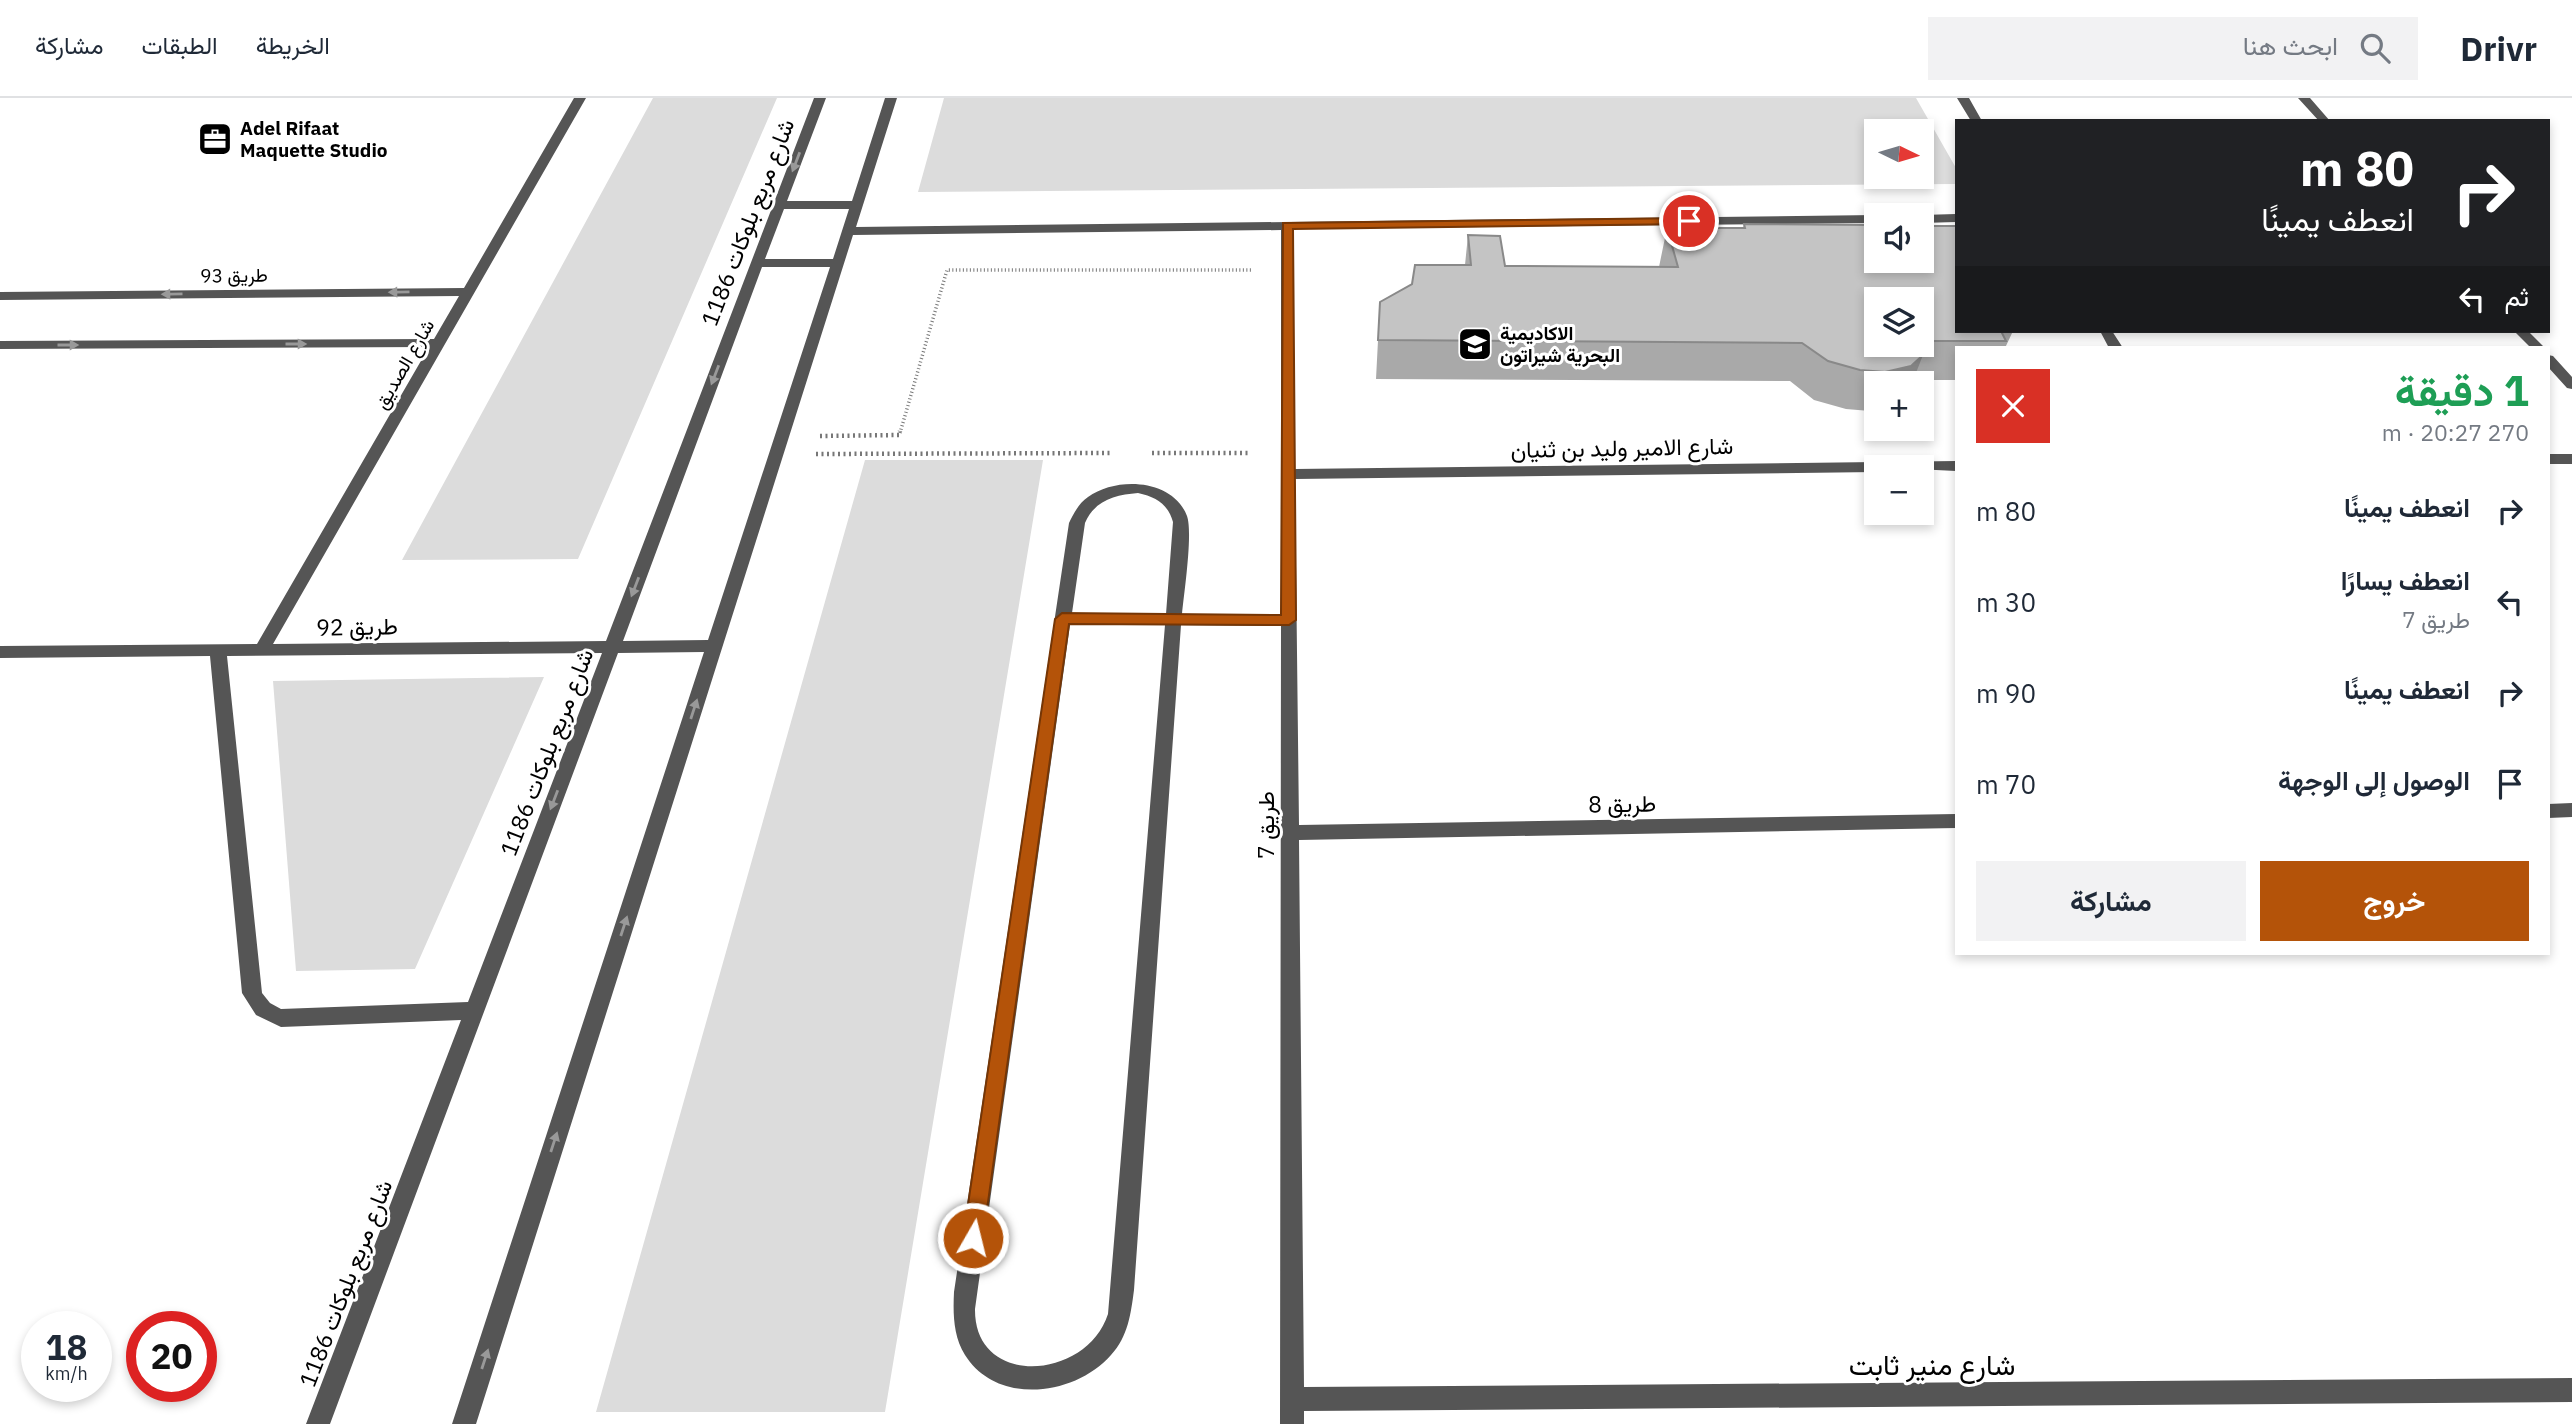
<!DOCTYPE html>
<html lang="ar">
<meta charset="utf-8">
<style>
body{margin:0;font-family:"IBM Plex Sans",Vazirmatn,sans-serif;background:#f2f2f3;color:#1f2937;direction:rtl;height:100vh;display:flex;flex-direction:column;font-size:26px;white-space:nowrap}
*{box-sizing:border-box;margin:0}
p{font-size:23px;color:#747a83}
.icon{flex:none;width:38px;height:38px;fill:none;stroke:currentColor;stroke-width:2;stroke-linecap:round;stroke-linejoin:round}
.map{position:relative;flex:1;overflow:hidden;direction:ltr}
.sheet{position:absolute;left:1955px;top:248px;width:595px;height:609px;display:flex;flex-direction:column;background:#fff;border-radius:0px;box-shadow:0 4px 10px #0003;direction:rtl}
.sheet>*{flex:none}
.banner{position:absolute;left:1955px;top:21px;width:595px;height:214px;border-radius:0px;box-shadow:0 4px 10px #0003;direction:rtl;background:#202124;color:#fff;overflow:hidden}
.needle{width:46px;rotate:95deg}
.fabs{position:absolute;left:1864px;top:21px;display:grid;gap:14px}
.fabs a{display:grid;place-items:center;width:70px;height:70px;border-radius:0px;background:#fff;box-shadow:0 4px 10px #0003;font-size:35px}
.speed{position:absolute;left:21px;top:1213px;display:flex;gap:14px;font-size:35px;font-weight:700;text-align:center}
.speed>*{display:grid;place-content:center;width:91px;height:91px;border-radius:50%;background:#fff;box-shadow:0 4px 10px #0003;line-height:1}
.speed small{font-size:18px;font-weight:400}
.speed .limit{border:10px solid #d22;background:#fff;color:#111}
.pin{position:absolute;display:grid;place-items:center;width:60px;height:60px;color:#fff;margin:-30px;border:4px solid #fff;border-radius:50%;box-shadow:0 2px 7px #0007}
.me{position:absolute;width:77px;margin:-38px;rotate:8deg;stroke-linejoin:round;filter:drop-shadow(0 0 5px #0008)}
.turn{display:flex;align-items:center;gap:24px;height:147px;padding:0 21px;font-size:32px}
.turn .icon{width:91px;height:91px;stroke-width:2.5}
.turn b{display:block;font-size:49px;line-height:60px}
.then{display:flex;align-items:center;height:66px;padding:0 21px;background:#0003;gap:14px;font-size:26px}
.round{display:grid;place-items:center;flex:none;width:74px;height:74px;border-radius:0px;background:#f2f2f3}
.headline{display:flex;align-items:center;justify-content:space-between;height:119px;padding:0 21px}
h1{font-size:42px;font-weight:700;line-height:52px;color:#1e9e55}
.cta{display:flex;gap:14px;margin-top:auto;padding:14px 21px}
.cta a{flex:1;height:80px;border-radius:0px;background:#b45309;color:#fff;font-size:28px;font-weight:700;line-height:80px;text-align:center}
.cta a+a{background:#f2f2f3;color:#1f2937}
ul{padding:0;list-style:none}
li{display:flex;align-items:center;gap:21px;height:91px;padding:0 21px}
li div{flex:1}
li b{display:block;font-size:26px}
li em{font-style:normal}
header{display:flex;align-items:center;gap:42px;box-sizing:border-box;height:98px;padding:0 35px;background:#fff;border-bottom:2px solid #e0e1e3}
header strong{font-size:33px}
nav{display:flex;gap:38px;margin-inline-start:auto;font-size:24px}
.search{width:490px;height:63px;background:#f2f2f3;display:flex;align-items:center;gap:18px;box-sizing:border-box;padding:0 24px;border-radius:0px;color:#747a83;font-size:26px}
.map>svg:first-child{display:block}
.green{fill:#dcdcdc;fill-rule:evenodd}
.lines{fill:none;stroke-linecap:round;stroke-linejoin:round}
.path-far1{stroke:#777;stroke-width:3.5;stroke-dasharray:1 2.5;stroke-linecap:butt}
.path{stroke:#777;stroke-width:4.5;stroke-dasharray:2 3.5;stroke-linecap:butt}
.minor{fill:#555;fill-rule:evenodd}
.wall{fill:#a9a9a9}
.shaded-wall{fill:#898989}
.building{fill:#c4c4c4;stroke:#898989;stroke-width:2;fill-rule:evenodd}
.oneway{fill:#999}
.route{fill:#b45309;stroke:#753606;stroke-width:2}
.labels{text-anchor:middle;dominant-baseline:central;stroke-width:6;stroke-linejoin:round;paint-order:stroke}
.far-poi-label{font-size:19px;font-weight:bold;fill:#000;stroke:#fff;text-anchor:start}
.far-street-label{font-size:19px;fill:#000;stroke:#fff}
.street-label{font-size:23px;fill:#000;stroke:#fff}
.near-street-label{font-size:28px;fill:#000;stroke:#fff}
</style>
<header>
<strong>Drivr</strong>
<div class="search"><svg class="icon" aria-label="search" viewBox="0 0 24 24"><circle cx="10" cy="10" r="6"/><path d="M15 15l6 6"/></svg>ابحث هنا</div>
<nav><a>الخريطة</a><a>الطبقات</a><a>مشاركة</a></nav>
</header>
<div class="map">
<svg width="2572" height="1326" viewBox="0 0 2572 1326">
<rect width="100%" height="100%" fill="#fff"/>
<path class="green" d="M653,0H777L578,461L402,462Z
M944,0H1916L1956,70V86L918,94ZM1876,33H1922V79H1876Z
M865,362H1043L885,1314H596Z
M544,579L415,871L296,873L273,583Z"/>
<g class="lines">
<path class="path-far1" d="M900,335L947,172H1251"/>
<path class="path" d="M820,338L899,337L900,333
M1152,355H1251
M816,356L1111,355"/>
<path class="minor" d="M574,0H586L273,546L606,543L814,0H826L787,103H852L885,0H897L856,129L1876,117V125L1293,131L1295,371L1956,363V373L1876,369V374L1295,381L1299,727L1956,716V730L1299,742L1304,1289L2572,1280V1304L1304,1313V1326H1280L1281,528L1181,527L1134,1192C1131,1215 1128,1239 1111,1257C1075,1298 997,1308 965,1257C953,1238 953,1215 954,1194L1069,425C1074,415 1079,405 1088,399C1117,378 1173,381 1187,418C1193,435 1184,495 1182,516H1281V132L853,137L476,1326H452L704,554L618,555L330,1326H306L461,922L281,929L256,917L242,895L210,558L0,560V548L257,546L429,249L0,251V243L434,241L459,198L0,202V194L464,190ZM784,111H849L833,161H765ZM762,169H830L708,542L623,543ZM1138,395C1156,399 1168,406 1173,424L1166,516L1072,515L1085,425C1095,402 1115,397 1138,395ZM1070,527H1165L1108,1216C1087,1282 974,1291 975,1211ZM602,555L468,904L281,911L270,905L262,895L227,558Z
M1957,0H1969L1982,23H1971Z
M2298,0H2310L2330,23H2319Z
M1956,116V124L1922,125V117Z
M2100,233H2112L2123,250H2109Z
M2514,233H2528L2545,250H2531Z
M2548,257L2553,258L2572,279V291L2567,290L2548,269Z
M2548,356H2572V366H2548Z
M2572,705V719L2548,720V706Z"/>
</g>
<path class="wall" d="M1744,126L1956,233H2013L2005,250H1956V282H1913L1912,285H1876V311L1870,313L1846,311L1814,302L1790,283L1376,281L1380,204L1465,167L1468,137L1505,168L1659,169L1667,130H1743Z"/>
<path class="shaded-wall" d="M1923,257L1912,285H1880L1885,274Z
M1876,297V311L1870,313Z"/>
<path class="building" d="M1744,126L1876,127V163H1922V128H1956V233H2001L2006,243H1928L1923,257L1911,268L1885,274L1860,272L1828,263L1802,245L1378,242L1380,204L1412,186L1415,167H1471L1468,137L1500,138L1505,168L1678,169L1667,130H1745ZM1876,201H1922V247H1876Z"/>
<defs><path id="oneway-solid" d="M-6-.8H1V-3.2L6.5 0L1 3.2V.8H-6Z" transform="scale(1.75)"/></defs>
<g class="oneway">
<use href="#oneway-solid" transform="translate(796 64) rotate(111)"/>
<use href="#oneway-solid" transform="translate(399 194) rotate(179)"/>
<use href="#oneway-solid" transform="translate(172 196) rotate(179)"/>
<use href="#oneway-solid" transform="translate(296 246)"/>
<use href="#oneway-solid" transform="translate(68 247)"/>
<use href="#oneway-solid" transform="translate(715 277) rotate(111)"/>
<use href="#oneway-solid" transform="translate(635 489) rotate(111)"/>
<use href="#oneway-solid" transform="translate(694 611) rotate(-72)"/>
<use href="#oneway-solid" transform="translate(554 702) rotate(111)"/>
<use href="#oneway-solid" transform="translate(624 828) rotate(-72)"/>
<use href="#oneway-solid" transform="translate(554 1044) rotate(-72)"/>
<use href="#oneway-solid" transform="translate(485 1261) rotate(-72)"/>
</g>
<path class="route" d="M1689,120L1693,121V126L1293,131L1296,522L1289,527L1069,526L983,1140L980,1147L973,1150L966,1147L963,1140L1055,521L1062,515L1281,517L1283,125Z"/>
<defs>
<g id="office-square" transform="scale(1.75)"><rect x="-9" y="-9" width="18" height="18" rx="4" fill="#000" stroke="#fff"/><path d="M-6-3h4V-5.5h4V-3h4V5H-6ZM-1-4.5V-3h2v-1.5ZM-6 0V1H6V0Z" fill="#fff"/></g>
<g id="university-square" transform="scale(1.75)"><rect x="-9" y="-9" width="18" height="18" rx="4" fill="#000" stroke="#fff"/><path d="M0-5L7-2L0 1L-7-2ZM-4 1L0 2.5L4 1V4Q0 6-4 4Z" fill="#fff"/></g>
</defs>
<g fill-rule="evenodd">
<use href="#office-square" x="215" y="41"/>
<use href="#university-square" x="1475" y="246"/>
</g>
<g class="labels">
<g class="far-poi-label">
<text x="240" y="30">Adel Rifaat<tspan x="240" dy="22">Maquette Studio</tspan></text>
<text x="1500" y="235">الاكاديمية<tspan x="1500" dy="22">البحرية شيراتون</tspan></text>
</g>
<g class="far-street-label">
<text transform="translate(234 177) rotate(-1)">طريق 93</text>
<text transform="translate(404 266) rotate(-60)">شارع الصديق</text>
</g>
<g class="street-label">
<text transform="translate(747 124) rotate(-69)">شارع مربع بلوكات 1186</text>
<text transform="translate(1622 349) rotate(-1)">شارع الامير وليد بن ثنيان</text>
<text transform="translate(357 528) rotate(-1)">طريق 92</text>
<text transform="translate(546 654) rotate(-69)">شارع مربع بلوكات 1186</text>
<text transform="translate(1622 705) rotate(-1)">طريق 8</text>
<text transform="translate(1265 727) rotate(-90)">طريق 7</text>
<text transform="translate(345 1185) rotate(-69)">شارع مربع بلوكات 1186</text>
</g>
<g class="near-street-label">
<text x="1932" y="1266">شارع منير ثابت</text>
</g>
</g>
</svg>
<div class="fabs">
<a><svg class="needle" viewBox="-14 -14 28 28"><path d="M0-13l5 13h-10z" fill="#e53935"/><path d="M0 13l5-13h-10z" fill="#747a83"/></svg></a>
<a><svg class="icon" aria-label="sound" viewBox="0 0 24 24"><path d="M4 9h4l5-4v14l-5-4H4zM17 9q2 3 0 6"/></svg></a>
<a><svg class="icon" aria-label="layers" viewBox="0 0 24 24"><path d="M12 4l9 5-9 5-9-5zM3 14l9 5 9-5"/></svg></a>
<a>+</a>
<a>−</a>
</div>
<div class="speed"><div>18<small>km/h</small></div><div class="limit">20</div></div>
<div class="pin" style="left:1689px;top:123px;background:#d93025"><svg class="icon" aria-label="arrive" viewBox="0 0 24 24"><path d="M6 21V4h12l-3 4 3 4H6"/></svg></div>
<svg class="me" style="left:973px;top:1140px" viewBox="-20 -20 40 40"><circle r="17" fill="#b45309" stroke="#fff" stroke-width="3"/><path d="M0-11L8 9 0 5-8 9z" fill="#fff"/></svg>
<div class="banner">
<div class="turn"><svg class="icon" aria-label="right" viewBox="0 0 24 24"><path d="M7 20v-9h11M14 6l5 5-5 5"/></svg><div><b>80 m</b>انعطف يمينًا</div></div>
<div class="then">ثم<svg class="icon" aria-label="left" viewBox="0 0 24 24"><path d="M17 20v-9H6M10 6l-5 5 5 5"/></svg></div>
</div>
<section class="sheet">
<div class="headline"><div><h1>1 دقيقة</h1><p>270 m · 20:27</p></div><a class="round" style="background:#d93025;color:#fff"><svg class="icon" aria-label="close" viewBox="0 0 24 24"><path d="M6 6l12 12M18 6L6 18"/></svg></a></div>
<ul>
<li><svg class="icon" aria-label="right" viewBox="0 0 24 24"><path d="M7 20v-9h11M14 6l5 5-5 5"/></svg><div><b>انعطف يمينًا</b></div><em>80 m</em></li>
<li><svg class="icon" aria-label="left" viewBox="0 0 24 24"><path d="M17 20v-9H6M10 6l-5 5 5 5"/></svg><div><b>انعطف يسارًا</b><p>طريق 7</p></div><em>30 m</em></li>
<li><svg class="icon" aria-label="right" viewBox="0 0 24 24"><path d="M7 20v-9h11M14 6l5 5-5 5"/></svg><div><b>انعطف يمينًا</b></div><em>90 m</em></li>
<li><svg class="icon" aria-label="arrive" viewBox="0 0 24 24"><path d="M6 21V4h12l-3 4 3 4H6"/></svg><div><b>الوصول إلى الوجهة</b></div><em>70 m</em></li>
</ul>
<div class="cta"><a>خروج</a><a>مشاركة</a></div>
</section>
</div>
